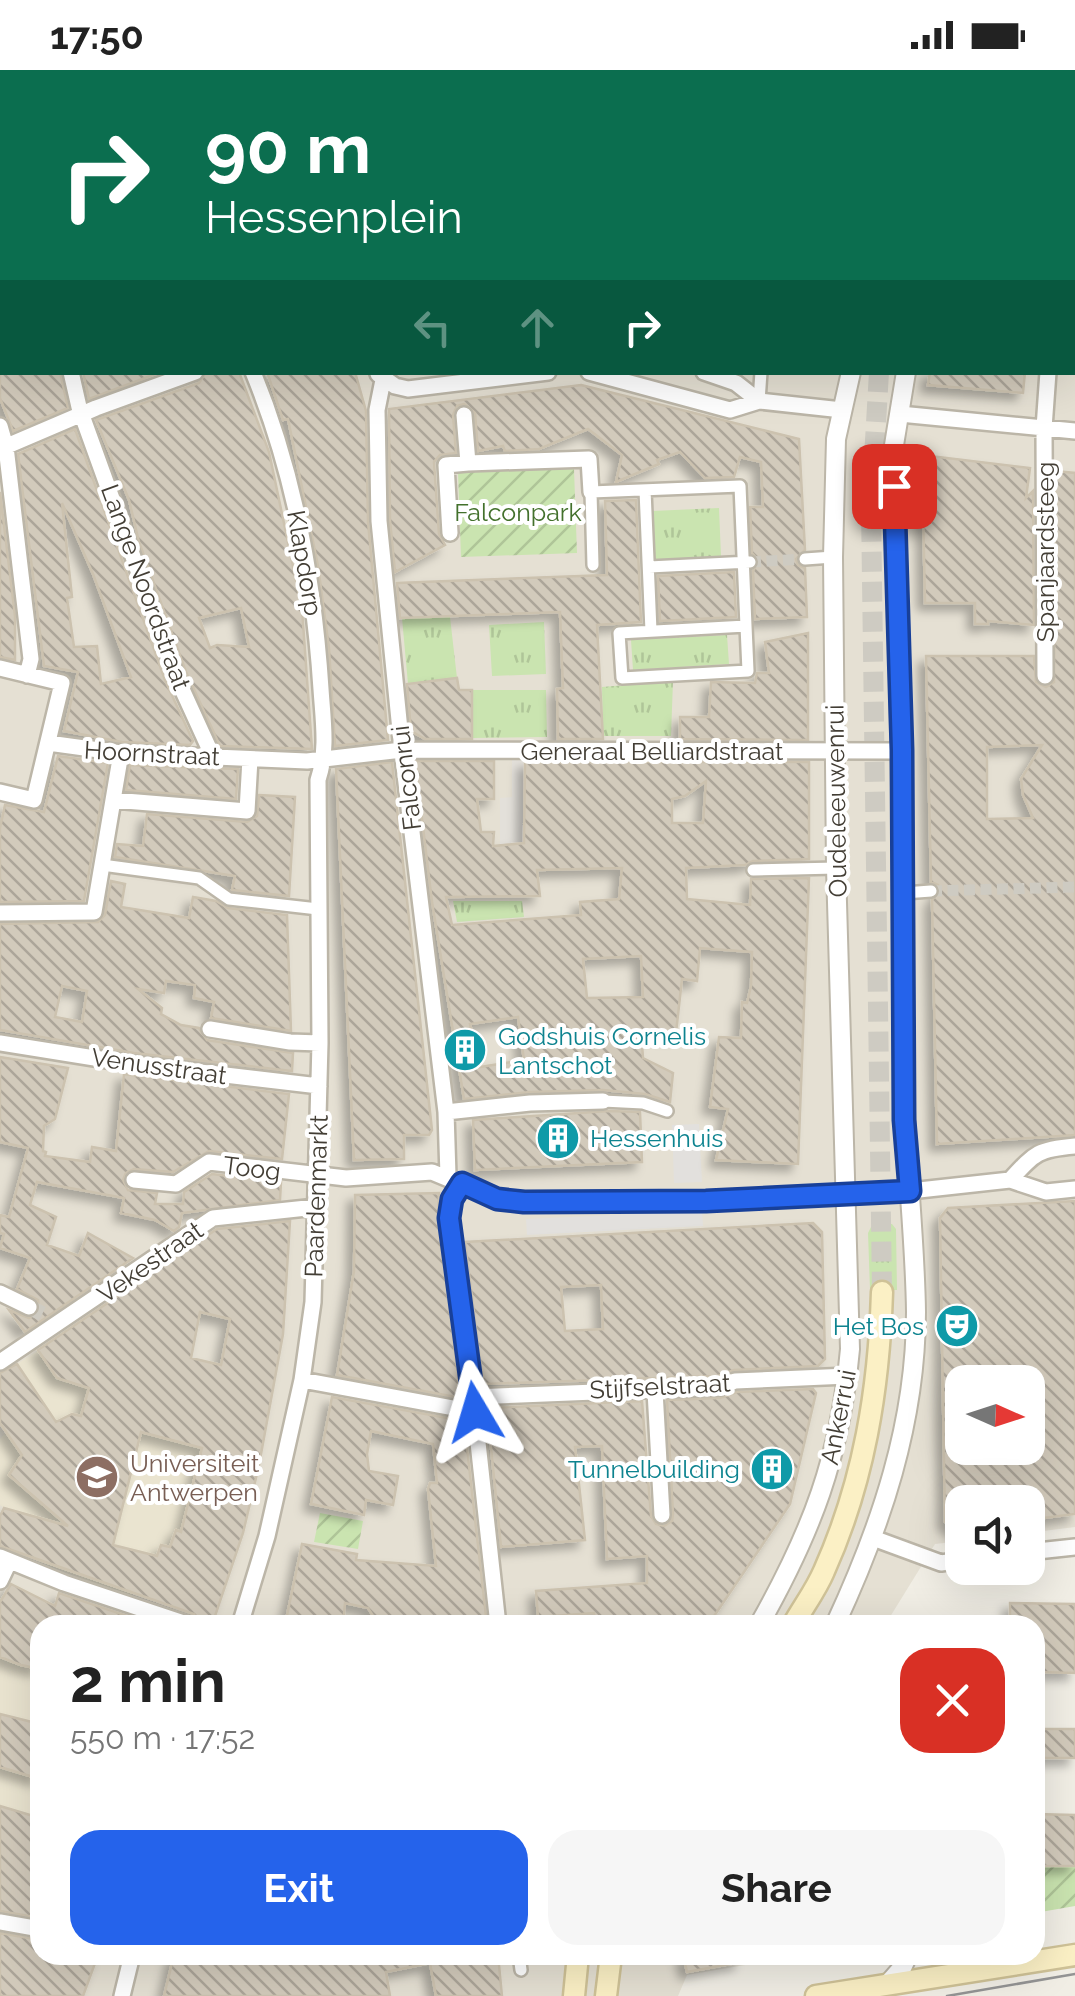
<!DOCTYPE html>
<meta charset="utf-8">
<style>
body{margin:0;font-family:Raleway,sans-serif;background:#f6f6f6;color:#222;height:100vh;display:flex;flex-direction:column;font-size:38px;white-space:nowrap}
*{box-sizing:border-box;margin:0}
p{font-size:32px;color:#767676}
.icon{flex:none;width:55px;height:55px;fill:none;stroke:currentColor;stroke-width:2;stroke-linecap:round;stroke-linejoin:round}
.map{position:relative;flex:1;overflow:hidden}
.drawer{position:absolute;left:30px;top:1545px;width:1015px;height:350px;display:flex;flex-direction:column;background:#fff;border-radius:30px;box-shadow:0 10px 40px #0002}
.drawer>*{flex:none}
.hud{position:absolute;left:0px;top:0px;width:1075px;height:305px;box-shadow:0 10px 40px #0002;background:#0b6e4f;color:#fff;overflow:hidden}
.needle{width:65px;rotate:93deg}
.fabs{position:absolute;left:945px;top:1295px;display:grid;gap:20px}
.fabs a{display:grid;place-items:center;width:100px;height:100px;border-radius:20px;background:#fff;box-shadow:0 10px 40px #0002;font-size:50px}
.pin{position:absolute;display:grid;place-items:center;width:85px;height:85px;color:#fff;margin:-42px;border-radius:20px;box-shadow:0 5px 15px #0006}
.me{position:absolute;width:110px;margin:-55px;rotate:353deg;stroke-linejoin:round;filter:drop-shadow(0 0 8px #0008)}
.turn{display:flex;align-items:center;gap:35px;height:210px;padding:0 40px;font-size:45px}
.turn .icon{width:130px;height:130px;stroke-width:2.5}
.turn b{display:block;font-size:70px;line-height:85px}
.lanes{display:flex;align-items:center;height:95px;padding:0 40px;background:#0003;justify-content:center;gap:50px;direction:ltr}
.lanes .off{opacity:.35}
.round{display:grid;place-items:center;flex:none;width:105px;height:105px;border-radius:30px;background:#f6f6f6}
.head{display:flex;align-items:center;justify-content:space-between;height:170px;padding:0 40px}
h1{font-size:60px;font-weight:700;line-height:75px}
.action{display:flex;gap:20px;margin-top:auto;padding:20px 40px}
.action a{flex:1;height:115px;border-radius:30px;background:#2563eb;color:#fff;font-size:40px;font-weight:700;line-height:115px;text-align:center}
.action a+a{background:#f6f6f6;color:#222}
.status{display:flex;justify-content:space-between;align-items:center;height:70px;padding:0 50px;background:#fff;direction:ltr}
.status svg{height:28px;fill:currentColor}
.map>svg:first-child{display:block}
.residential{fill:#e5e0d3;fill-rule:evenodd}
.industrial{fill:#e3e0da}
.education{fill:#eae4d0}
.grass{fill:url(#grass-tufts)}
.garden{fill:url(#garden-furrows)}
.parking{fill:#e2e0dd}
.building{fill:url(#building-back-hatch);stroke:#ccc2af;stroke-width:2.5;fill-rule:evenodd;filter:url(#shadow)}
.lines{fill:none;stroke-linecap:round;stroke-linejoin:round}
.pedestrian-tunnel{stroke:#cecbc2;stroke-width:11;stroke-dasharray:11 5.5;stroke-linecap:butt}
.minor-tunnel{stroke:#cecbc2;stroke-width:15;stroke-dasharray:15 8;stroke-linecap:butt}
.secondary-tunnel{stroke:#cecbc2;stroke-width:20;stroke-dasharray:20 10;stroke-linecap:butt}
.pedestrian-casing{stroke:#bcb6a8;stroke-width:16}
.minor-casing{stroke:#bcb6a8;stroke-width:20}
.tertiary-casing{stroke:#bcb6a8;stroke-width:22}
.secondary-casing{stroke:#cfc297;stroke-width:25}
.pedestrian{stroke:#fff;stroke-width:11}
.minor{stroke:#fff;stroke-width:15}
.tertiary{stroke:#fff;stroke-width:18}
.secondary{stroke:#fbf0c5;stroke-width:20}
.tram{stroke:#949494;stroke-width:2.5}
.route-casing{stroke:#184099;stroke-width:25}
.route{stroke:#2563eb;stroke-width:18}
.labels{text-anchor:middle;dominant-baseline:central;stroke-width:8;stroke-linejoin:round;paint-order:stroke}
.park-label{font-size:25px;fill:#43712c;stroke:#fff}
.street-label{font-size:25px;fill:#433e35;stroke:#fff}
.culture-label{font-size:25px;fill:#0d838f;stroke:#fff;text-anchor:start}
.education-label{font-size:25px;fill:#785e54;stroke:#fff;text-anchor:start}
</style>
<div class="status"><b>17:50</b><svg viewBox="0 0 49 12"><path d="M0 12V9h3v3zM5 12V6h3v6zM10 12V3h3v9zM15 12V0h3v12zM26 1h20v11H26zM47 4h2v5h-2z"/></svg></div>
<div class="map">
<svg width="1075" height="1926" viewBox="0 0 1075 1926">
<defs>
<pattern id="grass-tufts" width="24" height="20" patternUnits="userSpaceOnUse" patternTransform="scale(2.5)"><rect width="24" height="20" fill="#cae4b0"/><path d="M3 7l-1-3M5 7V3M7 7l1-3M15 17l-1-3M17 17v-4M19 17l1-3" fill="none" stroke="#afc598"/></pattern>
<pattern id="garden-furrows" width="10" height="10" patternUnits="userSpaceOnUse" patternTransform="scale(2.5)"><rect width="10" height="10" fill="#cae4b0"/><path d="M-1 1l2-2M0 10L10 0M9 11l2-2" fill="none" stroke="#afc598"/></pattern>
<pattern id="building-back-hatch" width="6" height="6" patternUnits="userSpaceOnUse" patternTransform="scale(2.5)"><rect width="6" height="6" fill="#d2cabb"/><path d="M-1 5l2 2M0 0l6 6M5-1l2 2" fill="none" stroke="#aca599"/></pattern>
<filter id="shadow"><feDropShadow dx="-7" dy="7" stdDeviation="5" flood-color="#0004"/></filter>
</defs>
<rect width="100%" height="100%" fill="#f1eee5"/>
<path class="residential" d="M0,0H1075V1457L1028,1463V1432H962V1471L935,1474L885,1555H40V1885L797,1886L687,1905L678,1926H0ZM2,2H1072V302H2ZM962,1312H1028V1378H962Z"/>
<path class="industrial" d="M512,690H525L524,773L500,775V728L512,727Z"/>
<path class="education" d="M49,1274L202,1378L181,1462L176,1461L170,1477L161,1475L157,1486L145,1484L131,1528L0,1476V1446L4,1438L0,1435V1369L6,1362L55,1352L17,1294Z
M0,1586L40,1599V1765L0,1795Z"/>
<path class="grass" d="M719,438L721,486L654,490L652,441Z
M450,547L457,608L408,614L402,548Z
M544,552L546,604L492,606L489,555Z
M727,565L729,594L633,600L631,570Z
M673,611L671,666H603L602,617Z
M472,620H546L547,667L472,668Z
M453,831H522L524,847L457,852Z
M873,1153L892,1154L896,1159L897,1220H870L868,1163Z"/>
<path class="garden" d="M574,399L577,483L461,487L458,402Z
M320,1443L363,1451L358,1479L314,1472Z
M1035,1796H1075V1836L1035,1843Z"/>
<path class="parking" d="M699,1054L702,1112L674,1113L672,1055Z
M702,1141L703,1156L527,1165L526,1149Z"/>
<path class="building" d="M0,302H60L68,338L13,361L0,328Z
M83,302H161L89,329Z
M206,302H239L269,382L302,539L312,679L220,676L186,602L139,472L129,430L96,350L199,313ZM241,538L249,577L217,575L210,578L199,548Z
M267,302H355L366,341L368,452L388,670L335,676L329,578L318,496L288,349L283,350Z
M930,302H1025L1023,323L928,315Z
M581,315L799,369L805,480L796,489L798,495L805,498L807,547L755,549L753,501L759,491L752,483L750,437H763L761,392L740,387L734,407L705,408L680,382L657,390L659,394L616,412L622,385L588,359L539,379L505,381L503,376L478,381L475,343L464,334L457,336L453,345L456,383L440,385L434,392L439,464L445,475L395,502L390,450L389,339Z
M75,359L165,610L193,671L190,675L122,672L64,661L78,602L44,596L18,384ZM62,433L93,504L131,607L101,614L97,576L74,577L67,528L72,527Z
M922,385L1030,398L1026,428L1033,421L1034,555L988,551V554H975V533H925Z
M1055,401L1075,403V1065L937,1074L932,830L940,821L938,815L931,812L926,586H1034L1036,612L1046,617L1054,612ZM1042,675L1021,709L1023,725L1033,748L987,749V677Z
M0,422L15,546V590L0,587Z
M636,430L641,552L597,555L603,669H558L557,619L563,618L560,542L400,548L397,513L607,505L605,431Z
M734,502L736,547L660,551L658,506Z
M808,563V670L680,669V647H709L711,612L755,613L757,603H769L765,572Z
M457,608L459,620H472V669H425L411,661L407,614Z
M58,686L108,693L84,831L0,832V758L5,735L44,742Z
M415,691H494V729H477L481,762H494L493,776L524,773L525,692H809V789L753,791L745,795L686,798L687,829L750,835L751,809L809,808L798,1094L716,1090L728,1039L710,1037L719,967L741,968L742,932L747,933L751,916L752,882L700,878L697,911L682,909L676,963L641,960L643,988L673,1003L670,1032L645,1024L603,1020L530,1022L464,1029L432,832ZM706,711L703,753H672V729L685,726ZM622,798L619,829L580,832L581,845L452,855L446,827L540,826L537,800ZM641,886L643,927L587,928L583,889ZM518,947L524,990L480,997L470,954Z
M392,692L432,1060L429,1065H404V1089L354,1090L336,699Z
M130,695L238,699L236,729L126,720Z
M259,725L295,727L289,826L232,820L235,806L115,787L117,774L143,776L147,744L247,752L257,746Z
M111,811L125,814L121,837L189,848L193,827L216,831L228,838L287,845L291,961L211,948L214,932L194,928L195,915L166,911L164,923L138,919L162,938L161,944L181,955L199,958L207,970L293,983L292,1001L134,983L0,960V854L98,852L105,845ZM62,916L87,921L82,952L55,947Z
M0,987L68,998L55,1049L44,1056L43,1081L46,1082L45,1086L90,1092L92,1077L116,1081L124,1004L289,1024L282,1089L209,1081L173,1102L134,1099L126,1103L123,1110L128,1120L157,1123L155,1134H183L184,1122L212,1104L281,1112L280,1130L182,1143L179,1157L174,1161L155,1150L121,1143L124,1128L37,1112L30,1135L56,1147L47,1175L79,1186L88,1163L133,1188L25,1262L9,1240L29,1248L39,1241L38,1230L17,1219L30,1188L0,1178L4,1164L0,1163V1145L9,1147L28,1078L0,1072Z
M609,1041L640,1042L642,1092L475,1100L473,1050Z
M439,1123L438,1150L461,1328L337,1305L354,1201L355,1125Z
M1075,1131V1444L1028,1450V1432H962V1466L945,1452L940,1148L948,1138ZM962,1312H1028V1378H962Z
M290,1151L283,1264L259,1395L243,1463L212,1555H201L194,1544L0,1476V1446L4,1438L68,1456L9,1405L22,1385L0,1353V1303L17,1294L56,1352L72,1344L81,1346L89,1318L57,1308L38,1280L217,1159ZM200,1242L230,1249L221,1295L191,1288ZM141,1362L202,1378L181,1462L176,1460L170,1477L161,1475L157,1486L113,1475Z
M813,1153L822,1162L825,1289L818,1296L734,1300L718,1306L483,1314L465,1172ZM601,1215L603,1259L565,1261L561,1217Z
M813,1319L816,1323L790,1434L708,1555H606L605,1550L595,1551L594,1543L538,1547L536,1521L647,1513V1486L607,1489L602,1376L575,1377L585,1470L501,1477L487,1338L642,1331L651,1446L656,1454L664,1456L672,1451L673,1444L667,1330L720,1328L737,1322Z
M332,1327L464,1351L487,1555H379L368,1538L345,1533L343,1555L312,1550L311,1555H285L302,1474L357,1484L356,1490L436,1496L428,1419L430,1413H437L433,1374L371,1361L367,1384L369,1401L398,1406L393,1435L366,1430L364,1445L311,1434Z
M11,1514L55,1536L59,1523L154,1555H40V1599L21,1595L0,1587V1532Z
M1010,1533L1075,1534V1603L1035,1602V1555H1010Z
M0,1644L40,1654V1709L0,1697Z
M1035,1659H1075V1688H1035Z
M0,1736L40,1748V1848L0,1841Z
M1035,1744L1075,1745V1796H1035Z
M0,1863L40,1870V1885H98L83,1926H0Z
M174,1885H498L502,1926H436L430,1893L386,1902L390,1926H164Z
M683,1885H740L741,1892L687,1902Z"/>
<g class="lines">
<path class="pedestrian-tunnel" d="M750,492L805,489
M931,821L1075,817"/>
<path class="minor-tunnel" d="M29,1237L49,1247"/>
<path class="secondary-tunnel" d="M904,2V0
M879,302L871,439L882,1222"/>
<g class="pedestrian-casing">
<path id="pedestrian" d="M721,0L723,2
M296,2L298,0
M532,2L535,0
M646,2L647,0
M780,2V0
M759,331L761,302
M645,420L651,561
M805,489L833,487
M593,495L591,422L740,416L746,556
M649,497L750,492
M746,556L748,601L622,608L619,563Z
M102,795L199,808L229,829L318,839
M753,800L836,798
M904,823L931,821
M603,1031L643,1033L667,1041
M519,1885L521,1900"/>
</g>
<g class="minor-casing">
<path id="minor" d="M22,0L24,2
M140,0L142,2
M383,0L386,2
M1068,2V0
M1072,99H1075
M0,212L2,211
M71,302L79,337L176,606L213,687
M589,302L730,340L759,331L842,340
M704,302L736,313L759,331
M378,304L395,316L408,319L548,302
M383,310L377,340L379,451L402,680L446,1042L448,1106
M900,344L1075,361
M464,345L468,393L589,389L591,422
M0,356L6,377L31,589L27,605
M0,379L96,338L195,302
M450,463L446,395L468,393
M0,598L62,613L34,730L0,722
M1045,606L1044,358L1048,302
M48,673L121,683L307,691L402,680L902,681
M113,730L247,741L250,689
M0,843L94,842L121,683
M210,959L290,972L320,973
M0,973L132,994L319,1016
M446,1042L530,1033L603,1031
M134,1110L176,1114L209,1092L346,1108L432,1102L497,1129L524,1132L706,1131L845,1123
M1010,1110C1035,1083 1038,1079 1075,1076
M462,1113L452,1129L449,1149L473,1327L498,1555
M910,1121L1010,1110L1046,1122L1075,1119
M0,1223L29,1237
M0,1292L213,1148L316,1137
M302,1310L475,1342
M655,1321L662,1445
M473,1327L720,1317L735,1311L848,1306
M873,1468L941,1493L962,1490
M1028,1482L1075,1477
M0,1487L64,1513L190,1555
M0,1511L9,1492
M240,1555L267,1466L302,1310L313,1232L320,973L318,710C328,680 323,650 321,619C314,511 294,402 253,302
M0,1852L40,1859
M122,1926L132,1885"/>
</g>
<g class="tertiary-casing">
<path id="tertiary" d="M878,2V0
M935,2V0
M845,1123L910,1121
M759,1555C812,1461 840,1388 850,1279L836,798L833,487L836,369L851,302
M835,1555C881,1456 916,1353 916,1242C915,1161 904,1081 904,1000C903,805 900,610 894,416V375L906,302
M888,1914L902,1898L908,1885"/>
</g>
<g class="secondary-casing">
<path id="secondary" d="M793,1555C803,1537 816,1520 824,1501C864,1412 879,1319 882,1222
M574,1926L578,1885
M606,1926L611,1885
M816,1926L1075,1885"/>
</g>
<use href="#pedestrian" class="pedestrian"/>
<use href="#minor" class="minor"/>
<use href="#tertiary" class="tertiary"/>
<use href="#secondary" class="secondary"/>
<path class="tram" d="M947,1926L1075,1904"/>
</g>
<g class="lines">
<g class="route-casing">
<path id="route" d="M475,1342L449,1148L452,1129L462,1113L497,1129L524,1132L706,1131L910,1121L904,1050L902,680L894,416"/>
</g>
<use href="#route" class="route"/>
</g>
<defs>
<g id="building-disc" transform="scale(2.25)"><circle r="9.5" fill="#0f9aa8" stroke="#fff"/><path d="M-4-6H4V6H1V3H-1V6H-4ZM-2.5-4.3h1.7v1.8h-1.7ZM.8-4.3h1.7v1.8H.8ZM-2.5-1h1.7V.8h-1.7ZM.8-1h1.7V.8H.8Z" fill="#fff"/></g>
<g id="theatre-disc" transform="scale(2.25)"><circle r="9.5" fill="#0f9aa8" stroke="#fff"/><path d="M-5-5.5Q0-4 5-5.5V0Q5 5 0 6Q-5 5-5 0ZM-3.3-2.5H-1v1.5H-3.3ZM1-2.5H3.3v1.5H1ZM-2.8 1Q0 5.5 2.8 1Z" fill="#fff"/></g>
<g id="university-disc" transform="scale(2.25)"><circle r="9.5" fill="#8d6e63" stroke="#fff"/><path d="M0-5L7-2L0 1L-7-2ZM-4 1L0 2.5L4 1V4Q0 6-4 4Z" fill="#fff"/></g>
</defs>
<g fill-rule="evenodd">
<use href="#building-disc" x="465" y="980"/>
<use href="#building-disc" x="558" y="1068"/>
<use href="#theatre-disc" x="957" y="1256"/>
<use href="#building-disc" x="772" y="1399"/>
<use href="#university-disc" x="97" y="1407"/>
</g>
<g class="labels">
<g class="park-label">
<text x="518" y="442">Falconpark</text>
</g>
<g class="street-label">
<text transform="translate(1045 482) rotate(-90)">Spanjaardsteeg</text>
<text transform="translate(305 493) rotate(80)">Klapdorp</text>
<text transform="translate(146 517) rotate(70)">Lange Noordstraat</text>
<text x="652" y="681">Generaal Belliardstraat</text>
<text transform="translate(152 683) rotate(3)">Hoornstraat</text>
<text transform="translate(406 708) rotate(-97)">Falconrui</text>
<text transform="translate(836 731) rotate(-91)">Oudeleeuwenrui</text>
<text transform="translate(159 996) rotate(8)">Venusstraat</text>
<text transform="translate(252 1098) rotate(7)">Toog</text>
<text transform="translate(316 1126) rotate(-88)">Paardenmarkt</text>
<text transform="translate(150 1192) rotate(-35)">Vekestraat</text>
<text transform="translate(660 1316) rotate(-3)">Stijfselstraat</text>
<text transform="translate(838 1347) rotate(-79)">Ankerrui</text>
</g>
<g class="culture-label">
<text x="498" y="966">Godshuis Cornelis<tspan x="498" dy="29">Lantschot</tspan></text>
<text x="590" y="1068">Hessenhuis</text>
<text x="924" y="1256" text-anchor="end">Het Bos</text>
<text x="740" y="1399" text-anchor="end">Tunnelbuilding</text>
</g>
<g class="education-label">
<text x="130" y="1393">Universiteit<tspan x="130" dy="29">Antwerpen</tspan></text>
</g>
</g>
</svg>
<div class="fabs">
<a><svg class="needle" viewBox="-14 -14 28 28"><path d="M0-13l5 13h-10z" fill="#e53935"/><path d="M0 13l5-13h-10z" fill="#767676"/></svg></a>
<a><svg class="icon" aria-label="sound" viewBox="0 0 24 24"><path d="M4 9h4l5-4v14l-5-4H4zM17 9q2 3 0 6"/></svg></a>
</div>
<div class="pin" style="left:894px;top:416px;background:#d93025"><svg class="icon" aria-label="arrive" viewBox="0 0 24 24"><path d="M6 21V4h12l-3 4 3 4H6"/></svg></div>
<svg class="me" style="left:475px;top:1342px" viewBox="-20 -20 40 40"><path d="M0-17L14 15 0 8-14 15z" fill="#2563eb" stroke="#fff" stroke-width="4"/></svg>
<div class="hud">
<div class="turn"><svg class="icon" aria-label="right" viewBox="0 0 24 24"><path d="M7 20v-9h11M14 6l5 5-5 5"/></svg><div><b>90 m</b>Hessenplein</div></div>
<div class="lanes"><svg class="icon off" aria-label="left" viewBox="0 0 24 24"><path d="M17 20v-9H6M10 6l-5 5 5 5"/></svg><svg class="icon off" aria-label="ahead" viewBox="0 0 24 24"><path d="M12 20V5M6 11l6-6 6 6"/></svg><svg class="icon" aria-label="right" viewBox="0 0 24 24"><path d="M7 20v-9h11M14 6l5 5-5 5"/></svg></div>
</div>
<section class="drawer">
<div class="head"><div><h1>2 min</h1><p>550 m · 17:52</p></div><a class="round" style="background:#d93025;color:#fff"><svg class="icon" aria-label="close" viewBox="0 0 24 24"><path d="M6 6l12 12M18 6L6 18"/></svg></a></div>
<div class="action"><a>Exit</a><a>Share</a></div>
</section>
</div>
